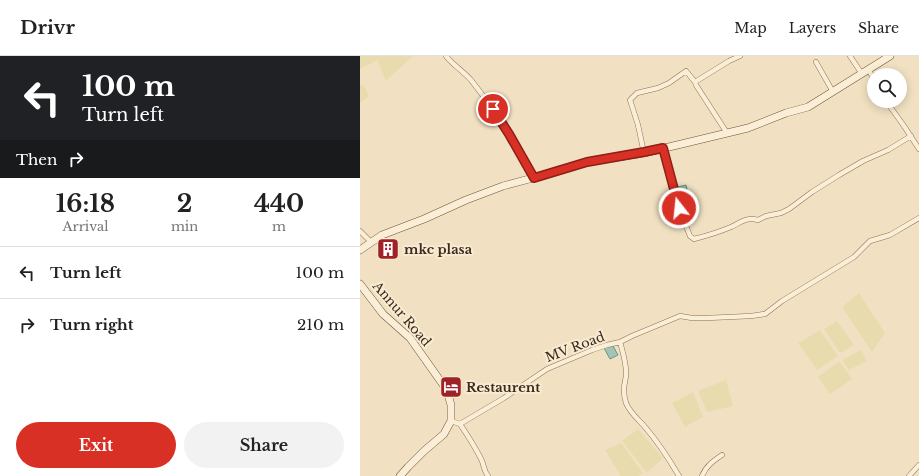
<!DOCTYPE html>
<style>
body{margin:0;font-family:"Libre Baskerville",serif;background:#f2f2f2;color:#222;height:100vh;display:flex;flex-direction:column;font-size:15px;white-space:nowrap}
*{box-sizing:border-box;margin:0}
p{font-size:13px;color:#767676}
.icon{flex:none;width:22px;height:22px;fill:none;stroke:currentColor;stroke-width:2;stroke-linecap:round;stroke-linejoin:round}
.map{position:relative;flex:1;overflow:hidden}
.sheet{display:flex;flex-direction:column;background:#fff;width:360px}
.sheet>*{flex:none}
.hud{background:#202124;color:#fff;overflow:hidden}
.controls{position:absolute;left:507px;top:12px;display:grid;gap:8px}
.controls a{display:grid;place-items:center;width:40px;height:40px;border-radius:50%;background:#fff;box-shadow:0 2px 10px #0003;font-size:20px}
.pin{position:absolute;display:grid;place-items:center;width:34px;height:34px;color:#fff;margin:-17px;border:2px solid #fff;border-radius:50%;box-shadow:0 1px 4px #0007}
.me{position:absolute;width:44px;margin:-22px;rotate:344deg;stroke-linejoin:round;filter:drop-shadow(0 0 3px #0008)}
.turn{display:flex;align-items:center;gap:14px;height:84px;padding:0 16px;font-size:18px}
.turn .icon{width:52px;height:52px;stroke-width:2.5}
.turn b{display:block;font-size:28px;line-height:34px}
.then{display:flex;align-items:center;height:38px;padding:0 16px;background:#0003;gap:8px;font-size:15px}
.eta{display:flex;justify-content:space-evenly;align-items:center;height:68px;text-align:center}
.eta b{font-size:24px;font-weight:800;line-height:28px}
.cta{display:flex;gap:8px;margin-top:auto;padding:8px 16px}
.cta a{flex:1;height:46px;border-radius:24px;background:#d93025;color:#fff;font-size:16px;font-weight:800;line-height:46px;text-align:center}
.cta a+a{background:#f2f2f2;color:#222}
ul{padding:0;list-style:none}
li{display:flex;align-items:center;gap:12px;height:52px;padding:0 16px;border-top:1px solid #e0e0e0}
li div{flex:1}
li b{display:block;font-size:15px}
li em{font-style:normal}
header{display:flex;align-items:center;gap:24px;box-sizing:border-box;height:56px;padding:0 20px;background:#fff;border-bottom:1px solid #e0e0e0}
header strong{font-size:19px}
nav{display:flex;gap:22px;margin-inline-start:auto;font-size:14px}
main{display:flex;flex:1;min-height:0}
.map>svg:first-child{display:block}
.farmland{fill:#e8dcae}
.water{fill:#a4c4b9;stroke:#6a9387}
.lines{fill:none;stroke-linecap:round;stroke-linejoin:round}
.minor-casing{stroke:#8d7157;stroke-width:5.5}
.secondary-casing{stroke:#6e523a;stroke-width:8}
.minor{stroke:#fbeed6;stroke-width:4.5}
.secondary{stroke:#fbeed6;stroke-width:7}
.route-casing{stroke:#8d1f18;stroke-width:10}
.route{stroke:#d93025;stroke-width:7}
.labels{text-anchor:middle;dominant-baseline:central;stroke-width:4;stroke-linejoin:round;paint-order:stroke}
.poi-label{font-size:13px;font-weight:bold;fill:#3b2a1d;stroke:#f8ebd2;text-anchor:start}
.street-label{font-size:13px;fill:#3b2a1d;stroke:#f8ebd2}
</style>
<header>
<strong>Drivr</strong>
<nav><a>Map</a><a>Layers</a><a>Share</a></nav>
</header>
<main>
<section class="sheet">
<div class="hud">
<div class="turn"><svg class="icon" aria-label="left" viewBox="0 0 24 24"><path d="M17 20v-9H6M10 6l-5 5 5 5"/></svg><div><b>100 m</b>Turn left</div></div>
<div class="then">Then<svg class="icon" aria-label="right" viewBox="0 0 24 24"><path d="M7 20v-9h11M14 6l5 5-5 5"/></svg></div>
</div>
<div class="eta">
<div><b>16:18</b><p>Arrival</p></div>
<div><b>2</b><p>min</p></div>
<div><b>440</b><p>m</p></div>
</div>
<ul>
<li><svg class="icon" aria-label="left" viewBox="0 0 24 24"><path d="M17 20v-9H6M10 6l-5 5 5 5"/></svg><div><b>Turn left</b></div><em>100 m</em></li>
<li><svg class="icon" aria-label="right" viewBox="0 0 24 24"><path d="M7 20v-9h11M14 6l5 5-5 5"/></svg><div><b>Turn right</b></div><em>210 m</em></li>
</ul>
<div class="cta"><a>Exit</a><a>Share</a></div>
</section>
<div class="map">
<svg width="559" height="420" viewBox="0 0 559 420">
<rect width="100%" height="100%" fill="#f1e1c2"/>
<path class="farmland" d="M0,0H53L26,25L17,4L0,13Z
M0,28L4,30L9,40L0,47Z
M499,237L525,277L512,296L482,251Z
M477,265L494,289L480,297L464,273Z
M460,274L478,300L457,314L438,287Z
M501,294L507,305L489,314L482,304Z
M479,305L492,323L470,338L458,321Z
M366,324L373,350L347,356L338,335Z
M333,336L343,361L325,371L312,347Z
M278,373L303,402L287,417L262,385Z
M261,387L283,417L279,420H261L245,394Z"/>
<path class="water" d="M326,129L328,138L319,140L318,131Z
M252,288L258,299L250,303L244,292Z"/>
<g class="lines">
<g class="minor-casing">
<path id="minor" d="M86,0C93,9 103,15 111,24C135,54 155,87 174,122
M490,0L502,18
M456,6L473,36
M509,14L514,24
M526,45L544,70L559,93
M367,77L336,29L335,26L369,5L380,0
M303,92L319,152L330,180L334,183C346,180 359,176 371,171C382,166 385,161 398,164L406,160L421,157L429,153L452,136L479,119L503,105L528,94L551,80
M284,97L278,69L271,47L270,44L277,37L298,32L309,27L326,15L335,26
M0,175L11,186
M260,286L272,280L320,260L332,262H347L391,260L405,258L422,245L494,201L510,185L530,179L559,162
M91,365L100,368L144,342L187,313L232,294L247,289L260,286C263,297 267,309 266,320C266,322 265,323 265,326C263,333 264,340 266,347C270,357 279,364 285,371C298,386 309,403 319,420
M100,368C108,380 116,392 122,405C124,410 124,415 128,420
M342,420C346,410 353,405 362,399
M549,420L559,409"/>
</g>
<g class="secondary-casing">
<path id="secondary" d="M0,194L22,179L64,163L106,144L143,130L188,118L227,106L284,97L388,72L426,57L448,51L530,0
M0,228L23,258L50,282L79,323L87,334L89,342L91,349V365L86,374L84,378L64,395L48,411L40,420"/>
</g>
<use href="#minor" class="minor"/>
<use href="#secondary" class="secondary"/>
</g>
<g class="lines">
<g class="route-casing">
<path id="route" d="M133,53L149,78L174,122L227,106L284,96L303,92L319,152"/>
</g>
<use href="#route" class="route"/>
</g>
<defs>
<g id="building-square" transform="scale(1.15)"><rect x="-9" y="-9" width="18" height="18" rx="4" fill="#a02229" stroke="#f8ebd2"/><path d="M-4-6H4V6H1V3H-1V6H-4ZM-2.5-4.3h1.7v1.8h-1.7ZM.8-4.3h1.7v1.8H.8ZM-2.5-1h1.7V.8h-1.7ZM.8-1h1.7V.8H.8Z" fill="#fff"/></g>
<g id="hotel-square" transform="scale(1.15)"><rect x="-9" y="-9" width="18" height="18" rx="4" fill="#a02229" stroke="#f8ebd2"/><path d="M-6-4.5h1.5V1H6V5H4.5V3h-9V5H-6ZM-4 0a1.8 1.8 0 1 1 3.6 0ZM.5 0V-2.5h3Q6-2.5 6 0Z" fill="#fff"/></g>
</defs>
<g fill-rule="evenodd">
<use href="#building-square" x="28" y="193"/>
<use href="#hotel-square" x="91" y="331"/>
</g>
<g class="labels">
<g class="poi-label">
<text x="44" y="193">mkc plasa</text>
<text x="106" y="331">Restaurent</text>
</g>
<g class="street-label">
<text transform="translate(42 258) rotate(49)">Annur Road</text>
<text transform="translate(215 291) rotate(-21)">MV Road</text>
</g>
</g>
</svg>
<div class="controls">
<a><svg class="icon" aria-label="search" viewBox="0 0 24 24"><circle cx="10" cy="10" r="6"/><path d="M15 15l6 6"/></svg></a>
</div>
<div class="pin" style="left:133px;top:53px;background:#d93025"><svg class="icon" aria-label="arrive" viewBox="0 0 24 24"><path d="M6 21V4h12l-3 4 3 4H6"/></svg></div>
<svg class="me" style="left:319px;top:152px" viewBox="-20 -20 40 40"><circle r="17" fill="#d93025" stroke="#fff" stroke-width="3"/><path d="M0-11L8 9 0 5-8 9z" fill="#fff"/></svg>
</div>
</main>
